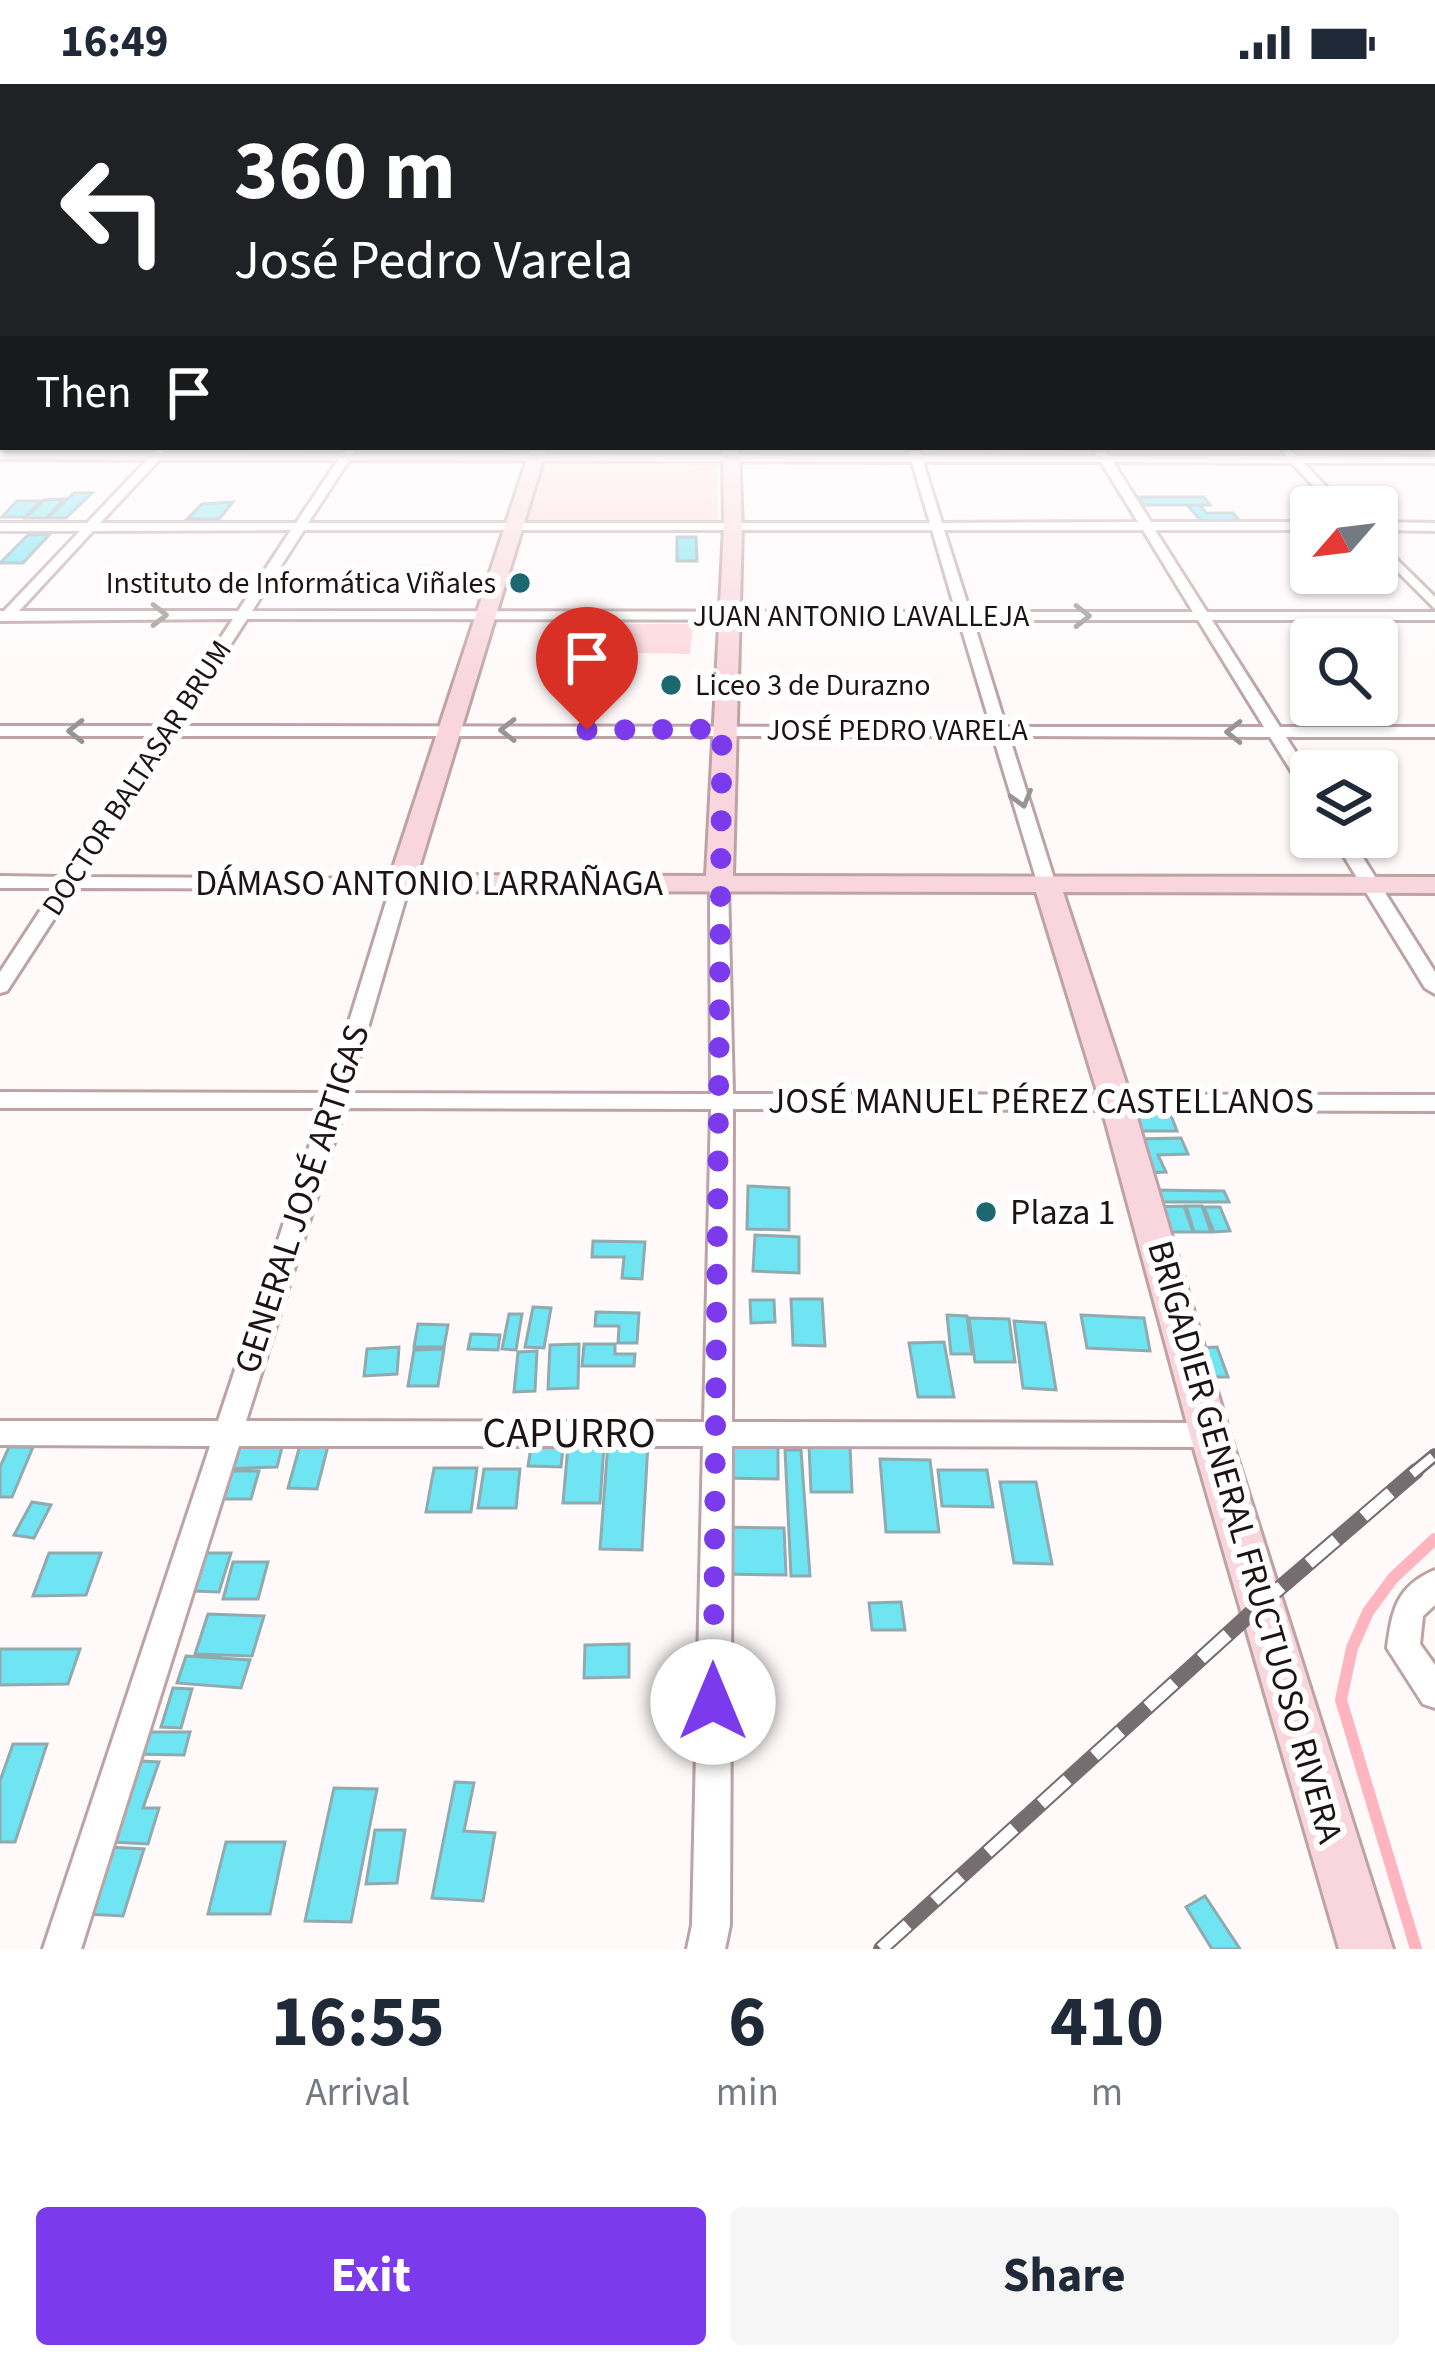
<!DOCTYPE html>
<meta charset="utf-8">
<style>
body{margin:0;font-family:"Source Sans 3",sans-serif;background:#f6f6f7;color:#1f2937;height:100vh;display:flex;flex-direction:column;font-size:45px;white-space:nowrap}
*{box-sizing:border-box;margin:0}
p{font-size:39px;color:#747a83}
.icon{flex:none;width:66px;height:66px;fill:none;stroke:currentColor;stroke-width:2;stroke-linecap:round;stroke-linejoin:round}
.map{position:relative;height:1865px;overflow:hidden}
.side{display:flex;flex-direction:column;background:#fff;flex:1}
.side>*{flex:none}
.guide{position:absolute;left:0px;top:0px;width:1437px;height:366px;box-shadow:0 3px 9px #0004;background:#202124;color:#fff;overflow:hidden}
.needle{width:78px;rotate:242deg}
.buttons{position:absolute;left:1290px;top:402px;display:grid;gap:24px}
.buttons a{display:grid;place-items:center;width:108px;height:108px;border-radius:12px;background:#fff;box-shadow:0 3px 9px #0004;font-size:60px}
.pin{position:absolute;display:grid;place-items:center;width:102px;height:102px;color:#fff;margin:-123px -51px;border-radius:50% 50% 50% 0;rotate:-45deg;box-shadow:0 0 12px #0007}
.pin .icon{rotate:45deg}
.me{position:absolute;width:132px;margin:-66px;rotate:0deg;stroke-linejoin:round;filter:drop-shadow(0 0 9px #0008)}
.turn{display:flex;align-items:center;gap:42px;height:252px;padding:0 36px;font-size:54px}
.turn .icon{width:156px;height:156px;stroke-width:2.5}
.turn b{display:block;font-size:84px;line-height:102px}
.then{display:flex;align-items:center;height:114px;padding:0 36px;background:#0003;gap:24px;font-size:45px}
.eta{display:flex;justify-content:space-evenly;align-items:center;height:204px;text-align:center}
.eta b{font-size:72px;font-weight:700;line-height:84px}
.button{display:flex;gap:24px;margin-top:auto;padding:24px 36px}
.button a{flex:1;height:138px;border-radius:12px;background:#7c3aed;color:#fff;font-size:48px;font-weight:700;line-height:138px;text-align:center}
.button a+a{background:#f6f6f7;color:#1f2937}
.status{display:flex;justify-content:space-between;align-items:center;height:84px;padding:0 60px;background:#fff;direction:ltr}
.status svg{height:33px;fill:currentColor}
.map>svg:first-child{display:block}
.green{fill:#fcd6db}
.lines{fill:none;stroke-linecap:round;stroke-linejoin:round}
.stream{stroke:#feb5c0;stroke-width:12}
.building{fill:#6fe4f2;stroke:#90abaf;stroke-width:3}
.street-casing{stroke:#bda3a6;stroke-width:6}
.secondary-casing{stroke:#bda3a6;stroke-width:6}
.street{fill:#fff;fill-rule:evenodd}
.secondary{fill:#f9d6dd;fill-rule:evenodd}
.rail-far1-casing{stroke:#756d6f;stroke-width:14}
.rail-casing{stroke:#756d6f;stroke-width:16}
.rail-far1{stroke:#fff;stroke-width:9;stroke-dasharray:27;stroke-linecap:butt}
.rail{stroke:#fff;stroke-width:12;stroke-dasharray:36;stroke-linecap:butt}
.oneway{stroke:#999596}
.route{stroke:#7c3aed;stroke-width:21;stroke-dasharray:0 37.8}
.poi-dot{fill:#1c6871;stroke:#fff;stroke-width:4.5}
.labels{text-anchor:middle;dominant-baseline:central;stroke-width:12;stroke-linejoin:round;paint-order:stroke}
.far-poi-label{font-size:30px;fill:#1d1315;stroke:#fff;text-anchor:end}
.far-street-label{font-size:30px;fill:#1d1315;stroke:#fff}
.street-label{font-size:36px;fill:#1d1315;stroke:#fff}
.poi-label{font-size:36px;fill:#1d1315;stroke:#fff;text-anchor:start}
.near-street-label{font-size:42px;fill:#1d1315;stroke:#fff}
</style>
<div class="status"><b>16:49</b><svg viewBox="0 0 49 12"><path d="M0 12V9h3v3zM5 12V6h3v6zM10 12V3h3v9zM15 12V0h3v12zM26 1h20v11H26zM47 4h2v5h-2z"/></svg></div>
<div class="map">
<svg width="1435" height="1865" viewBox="0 0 1435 1865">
<rect width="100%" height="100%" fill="#fff9fa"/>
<path class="green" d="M542,377H717L718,439H525Z
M599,540H693L690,570L592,568Z"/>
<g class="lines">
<path class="stream" d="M1416,1865L1341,1616L1352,1564L1368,1528L1393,1494L1435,1455"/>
</g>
<path class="building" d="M74,409H92L66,434H47Z
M1139,413H1204L1210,421H1144Z
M64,415L47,434H26L44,416Z
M17,417H41L25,433H2Z
M233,418L219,435H187L202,420Z
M1187,421H1200L1206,429H1233L1240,437L1202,438Z
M50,450L23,479H0L28,451Z
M677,453H696L697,477H677Z
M1126,1026H1169L1177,1047H1133Z
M1181,1054L1188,1070L1158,1071L1166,1088L1147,1089L1134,1055Z
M748,1102L789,1104V1146L747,1145Z
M1152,1106L1224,1107L1229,1118H1156Z
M1184,1122L1193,1148H1166L1156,1123Z
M1186,1122H1202L1211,1148H1194Z
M1204,1123H1220L1230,1147L1214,1148Z
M755,1151L799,1153V1189L753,1187Z
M593,1157L645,1158L642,1195L622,1194L624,1173H592Z
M791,1215H822L825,1262L793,1261Z
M750,1216H774L775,1238L751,1239Z
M533,1223L551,1224L544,1264L525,1263Z
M596,1228L639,1229L637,1259H618L619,1242H595Z
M509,1230H522L516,1266L502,1265Z
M947,1231L967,1232L972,1270H951Z
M1081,1231L1144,1234L1150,1267L1087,1264Z
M969,1234L1009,1235L1015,1278H975Z
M1014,1237L1045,1239L1056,1306L1023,1304Z
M418,1240L448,1241L444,1263H414Z
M471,1250L500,1251L498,1266L468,1265Z
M944,1258L954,1313H918L909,1259Z
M579,1260L578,1304L548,1305L550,1261Z
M584,1260H615V1270H635L634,1282H582Z
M399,1263L397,1290L364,1292L367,1265Z
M1217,1263L1228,1293H1208L1197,1264Z
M444,1265L438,1302H408L414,1266Z
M537,1267L535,1307L514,1308L518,1268Z
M302,1354H330L317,1405L288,1404Z
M283,1359L277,1383L223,1385L229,1361Z
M608,1359H648L642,1466L600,1465Z
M568,1361L604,1362L600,1419H563Z
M723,1361L778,1362V1395L722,1394Z
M809,1361L850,1362L852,1408H811Z
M9,1363H33L12,1413H0V1383Z
M531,1363L563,1364L561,1383L528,1382Z
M785,1366H801L810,1492H791Z
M880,1375L930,1376L939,1448H886Z
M434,1384H477L471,1428H426Z
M484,1385H520L516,1424H478Z
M938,1386H987L993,1423L942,1422Z
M226,1387H259L251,1415H218Z
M1000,1398H1036L1052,1480L1014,1479Z
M32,1418L51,1421L34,1454L14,1451Z
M722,1443L784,1444L786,1491L722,1490Z
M49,1469H101L86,1511L33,1512Z
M206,1469H231L219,1508L194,1507Z
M233,1478H268L258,1515H223Z
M901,1518L905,1546H872L869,1519Z
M208,1530L264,1532L252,1572L195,1570Z
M629,1560V1593L584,1594L585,1561Z
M0,1565H80L68,1600L0,1601Z
M186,1572L250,1576L241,1604L177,1599Z
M173,1604L192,1605L181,1644L161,1643Z
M139,1648H190L184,1671L131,1670Z
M13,1660H47L15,1758H0V1697Z
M140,1677L159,1678L143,1724H159L148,1760L112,1758Z
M455,1698L474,1699L464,1747L495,1749L483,1817L432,1814Z
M334,1704L377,1705L351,1838L305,1837Z
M375,1746H405L397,1799L366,1800Z
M226,1758H285L270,1830H208Z
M109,1763L144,1765L123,1832L87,1830Z
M1205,1812L1240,1865H1212L1186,1823Z"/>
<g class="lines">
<g class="street-casing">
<path id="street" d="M0,345H3V350L0,351Z
M351,363L355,366L353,370L910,371L908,363H918L921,371L1097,372L1093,364L1103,363L1108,372H1286L1283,368L1288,365L1298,372L1435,373V379H1304L1345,423H1333L1292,379L1113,378L1151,438H1311V446H1155L1207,528H1435V536H1212L1280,643H1435V653H1286L1311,692V710L1305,709L1270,653L1009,652L1056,801L1054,805H1040L1038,801L993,652H172L81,793L408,795L410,799L349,1009L711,1010L710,800L719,794L728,800L733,1010L1435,1011V1027L733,1025L732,1338L1210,1339L1220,1342L1224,1351L1220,1360L1210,1363L732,1362L730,1841L725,1865H687L692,1841L703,1362H239L81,1865H43L210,1362L0,1361V1337H218L322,1024H0V1008L327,1009L390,805L74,804L7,907L0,909V888L55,804H0V792L63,793L156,652H0V642H162L233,535L0,537V527H4L80,447H0V439H87L147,376L0,375V369H153L160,365L165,369L342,370ZM159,376H338L296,439H100ZM349,376L912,378L930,439H308ZM923,378H1101L1138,438L942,439ZM291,446L238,527H19L93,447ZM304,446H932L956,528L252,527ZM944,446H1143L1193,528H970ZM247,535L959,536L991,643L178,642ZM973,536H1198L1264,643H1006ZM345,1024L711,1025L704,1338L246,1337Z
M1377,438L1435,439V447L1377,446Z
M1377,456L1435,513V525L1377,467Z
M1332,753H1350L1435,888V910L1425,904Z
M1435,1486V1521L1423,1532L1420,1560L1435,1581V1624L1423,1620L1387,1564C1392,1527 1396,1502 1435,1486Z"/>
</g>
<g class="secondary-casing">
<path id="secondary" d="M531,363H547L417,791L706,792L724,444L723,363H739L742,444L733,792L1435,793V809L1063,808L1132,1017L1230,1351L1393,1865H1339L1190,1351L1100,1017L1036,808L401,807L388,799Z"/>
</g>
<use href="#street" class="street"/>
<use href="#secondary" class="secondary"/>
<g class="rail-far1-casing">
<path id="rail-far1" d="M1412,1390L1435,1371"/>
</g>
<g class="rail-casing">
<path id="rail" d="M881,1865L1260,1521L1416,1387"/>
</g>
<use href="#rail-far1" class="rail-far1"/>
<use href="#rail" class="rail"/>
</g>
<defs><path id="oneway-chevron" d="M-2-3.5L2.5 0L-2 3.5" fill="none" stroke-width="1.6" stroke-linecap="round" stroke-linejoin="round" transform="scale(3)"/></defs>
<g class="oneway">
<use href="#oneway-chevron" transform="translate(159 531)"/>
<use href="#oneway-chevron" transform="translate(1082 532)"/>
<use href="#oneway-chevron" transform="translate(508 646) rotate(180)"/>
<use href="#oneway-chevron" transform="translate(76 647) rotate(180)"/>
<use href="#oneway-chevron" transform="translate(1234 648) rotate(-180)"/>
<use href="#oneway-chevron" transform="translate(1022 715) rotate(74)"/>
</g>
<linearGradient id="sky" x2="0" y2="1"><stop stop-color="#b1b4d8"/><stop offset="0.57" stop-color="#fffcfd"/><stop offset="1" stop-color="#fffcfd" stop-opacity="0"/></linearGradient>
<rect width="1435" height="606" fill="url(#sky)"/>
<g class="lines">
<path class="route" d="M587,646L722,645L713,1618"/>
</g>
<g class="poi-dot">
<circle cx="520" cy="499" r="12"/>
<circle cx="671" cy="601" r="12"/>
<circle cx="986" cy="1128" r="12"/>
</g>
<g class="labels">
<g class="far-poi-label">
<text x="496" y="499">Instituto de Informática Viñales</text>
<text x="695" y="601" text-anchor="start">Liceo 3 de Durazno</text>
</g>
<g class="far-street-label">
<text x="861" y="532">JUAN ANTONIO LAVALLEJA</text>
<text x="897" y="646">JOSÉ PEDRO VARELA</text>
<text transform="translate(137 694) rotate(-57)">DOCTOR BALTASAR BRUM</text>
</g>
<g class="street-label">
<text x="429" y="799">DÁMASO ANTONIO LARRAÑAGA</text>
<text x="1041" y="1017">JOSÉ MANUEL PÉREZ CASTELLANOS</text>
<text transform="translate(302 1115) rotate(-72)">GENERAL JOSÉ ARTIGAS</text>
<text transform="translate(1245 1458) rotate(74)">BRIGADIER GENERAL FRUCTUOSO RIVERA</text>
</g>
<g class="poi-label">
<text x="1010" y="1128">Plaza 1</text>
</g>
<g class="near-street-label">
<text x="569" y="1350">CAPURRO</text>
</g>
</g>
</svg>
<div class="buttons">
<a><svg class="needle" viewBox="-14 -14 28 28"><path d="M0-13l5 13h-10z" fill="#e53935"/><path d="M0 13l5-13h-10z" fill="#747a83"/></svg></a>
<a><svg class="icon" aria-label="search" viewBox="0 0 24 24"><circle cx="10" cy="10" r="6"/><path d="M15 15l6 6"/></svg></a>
<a><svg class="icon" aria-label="layers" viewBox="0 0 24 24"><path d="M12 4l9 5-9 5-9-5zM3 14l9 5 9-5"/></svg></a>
</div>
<div class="pin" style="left:587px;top:646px;background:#d93025"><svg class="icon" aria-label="arrive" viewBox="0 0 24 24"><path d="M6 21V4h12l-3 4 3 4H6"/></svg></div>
<svg class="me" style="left:713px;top:1618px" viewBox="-20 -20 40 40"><circle r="19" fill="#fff"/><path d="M0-13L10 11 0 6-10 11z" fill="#7c3aed"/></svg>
<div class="guide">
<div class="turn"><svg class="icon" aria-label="left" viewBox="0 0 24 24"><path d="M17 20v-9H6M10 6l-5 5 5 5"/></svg><div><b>360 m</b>José Pedro Varela</div></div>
<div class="then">Then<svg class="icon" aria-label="arrive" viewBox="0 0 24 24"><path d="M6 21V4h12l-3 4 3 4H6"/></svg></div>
</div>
</div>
<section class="side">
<div class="eta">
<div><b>16:55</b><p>Arrival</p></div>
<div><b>6</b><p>min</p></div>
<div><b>410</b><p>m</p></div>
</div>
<div class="button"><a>Exit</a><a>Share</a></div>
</section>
